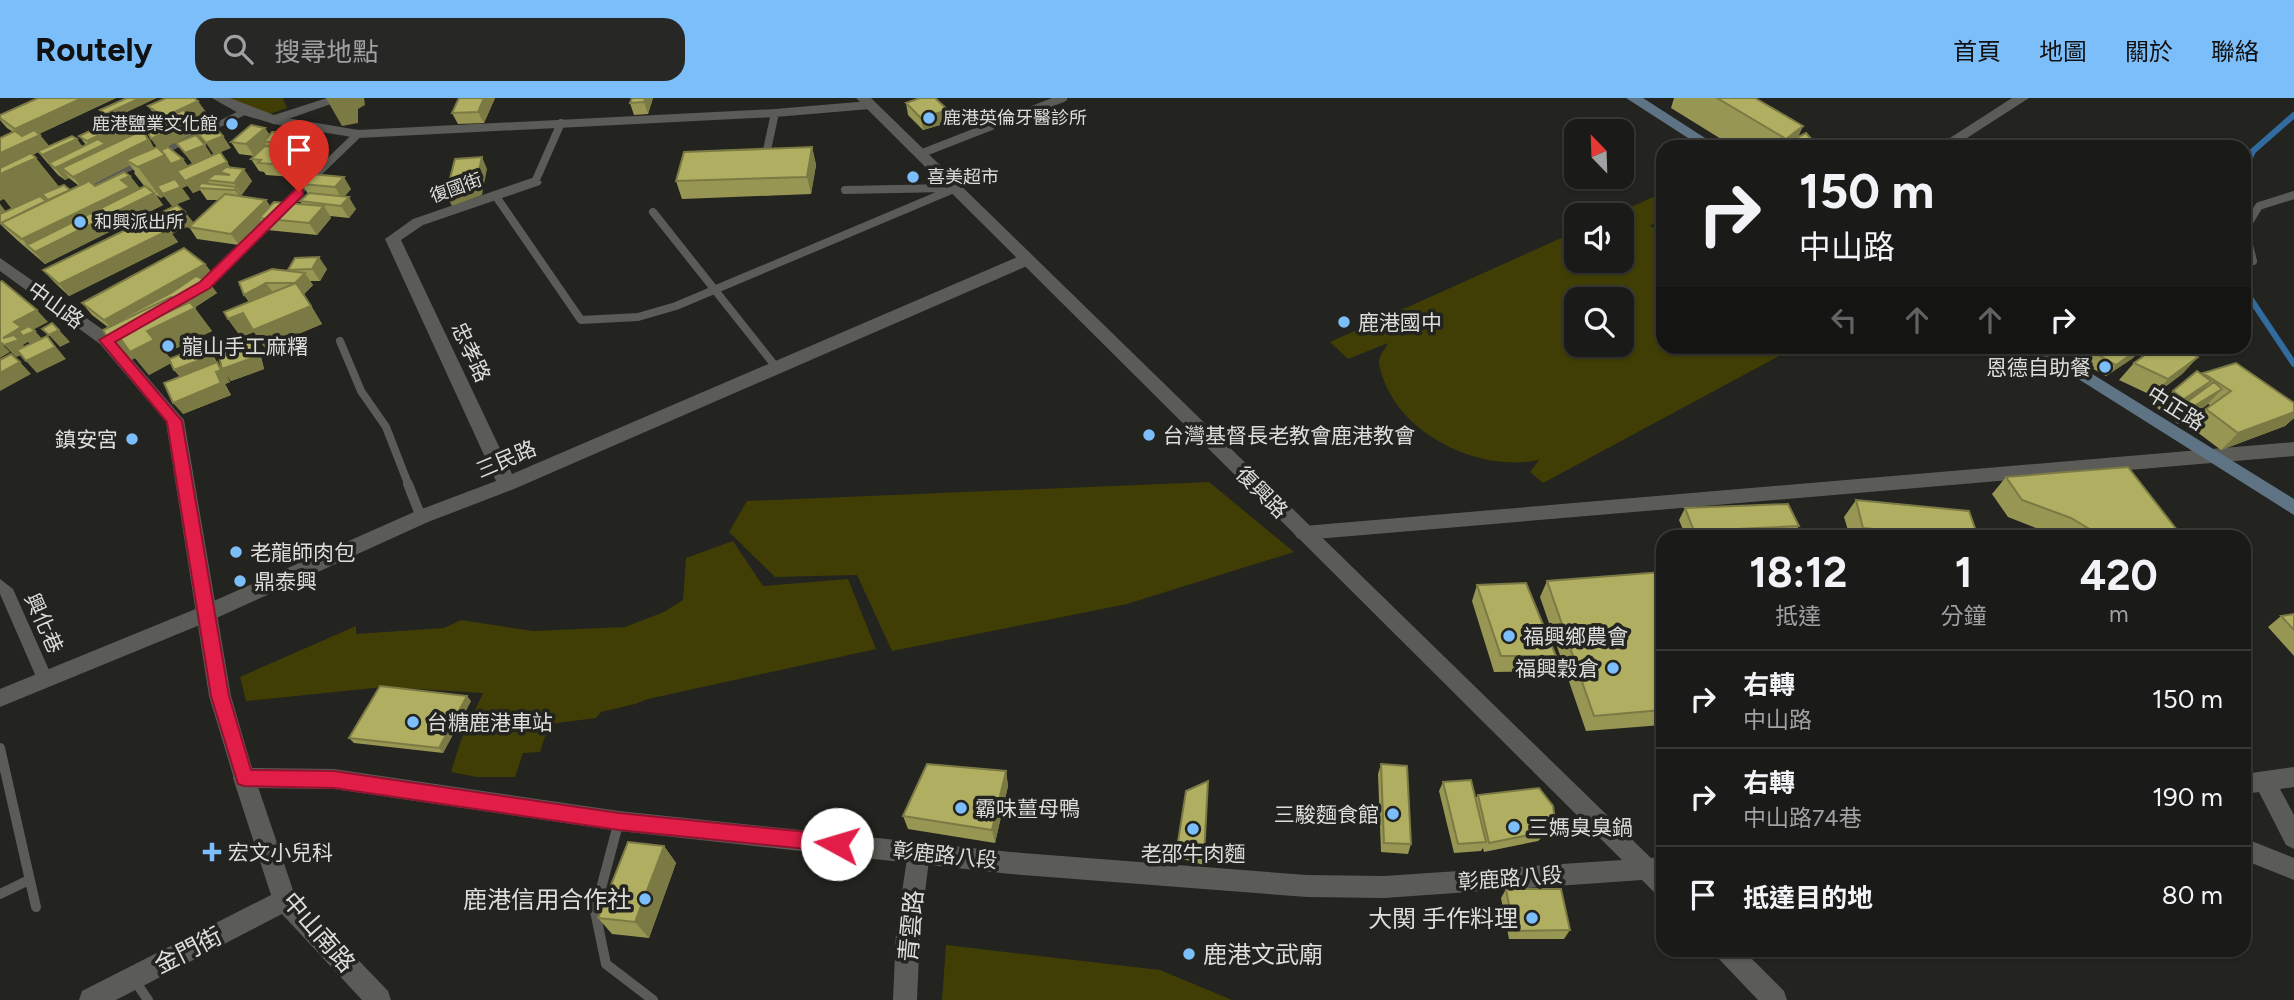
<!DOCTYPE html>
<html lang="zh-TW">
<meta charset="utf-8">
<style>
body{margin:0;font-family:Figtree,"Noto Sans TC",sans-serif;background:#272725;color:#f1f3f6;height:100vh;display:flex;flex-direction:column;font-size:26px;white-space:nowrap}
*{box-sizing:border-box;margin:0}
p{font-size:23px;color:#9fa1a2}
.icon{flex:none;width:38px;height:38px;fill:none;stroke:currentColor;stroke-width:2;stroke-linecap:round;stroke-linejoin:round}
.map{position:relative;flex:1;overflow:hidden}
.sheet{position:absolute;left:1656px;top:432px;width:595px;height:427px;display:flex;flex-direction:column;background:#1a1a18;border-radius:21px;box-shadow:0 2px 5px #0004,0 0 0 2px #383837}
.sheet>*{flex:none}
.banner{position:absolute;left:1656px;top:42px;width:595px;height:214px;border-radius:21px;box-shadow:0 2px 5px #0004,0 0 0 2px #383837;background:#1a1a18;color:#f1f3f6;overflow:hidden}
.needle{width:46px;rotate:337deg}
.controls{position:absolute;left:1564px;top:21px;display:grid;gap:14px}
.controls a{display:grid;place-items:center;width:70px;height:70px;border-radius:14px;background:#1a1a18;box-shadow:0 2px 5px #0004,0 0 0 2px #383837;font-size:35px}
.pin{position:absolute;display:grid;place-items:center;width:60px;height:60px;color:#fff;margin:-72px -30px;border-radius:50% 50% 50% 0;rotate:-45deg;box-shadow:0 0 7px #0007}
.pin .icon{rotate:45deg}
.me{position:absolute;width:77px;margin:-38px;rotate:276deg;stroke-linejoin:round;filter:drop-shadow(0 0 5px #0008)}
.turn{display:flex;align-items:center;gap:24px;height:147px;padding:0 28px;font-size:32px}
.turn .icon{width:91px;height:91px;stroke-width:2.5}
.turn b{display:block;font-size:49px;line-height:60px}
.lanes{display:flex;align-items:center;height:66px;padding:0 28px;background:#0003;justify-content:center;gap:35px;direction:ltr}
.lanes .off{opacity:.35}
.eta{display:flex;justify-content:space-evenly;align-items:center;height:119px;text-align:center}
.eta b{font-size:42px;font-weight:700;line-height:49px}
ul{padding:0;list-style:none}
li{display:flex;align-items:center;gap:21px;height:98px;padding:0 28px;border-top:2px solid #383837}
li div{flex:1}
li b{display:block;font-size:26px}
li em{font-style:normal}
header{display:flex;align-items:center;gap:42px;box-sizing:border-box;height:98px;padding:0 35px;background:#7cbef9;color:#111}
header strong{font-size:33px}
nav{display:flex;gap:38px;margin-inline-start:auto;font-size:24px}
.search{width:490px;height:63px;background:#272725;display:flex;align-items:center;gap:18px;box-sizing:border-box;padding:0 24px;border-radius:21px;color:#9fa1a2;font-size:26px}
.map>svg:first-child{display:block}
.green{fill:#403e05;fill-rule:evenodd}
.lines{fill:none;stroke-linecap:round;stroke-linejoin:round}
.stream{stroke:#326c9e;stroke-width:6}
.service-far1{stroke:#5b5b58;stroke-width:8}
.service{stroke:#5b5b58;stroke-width:10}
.pedestrian{fill:#5b5b58;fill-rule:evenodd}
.minor{fill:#5b5b58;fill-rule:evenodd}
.tertiary{fill:#5b5b58;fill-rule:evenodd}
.secondary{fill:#5e7485;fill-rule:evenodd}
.wall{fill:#979653;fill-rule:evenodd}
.shaded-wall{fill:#7b7a44}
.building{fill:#b0ae61;stroke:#7b7a44;stroke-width:2}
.route{fill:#e11d48;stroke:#92132f;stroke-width:2}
.poi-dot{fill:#7cbef9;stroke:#232320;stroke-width:2.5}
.labels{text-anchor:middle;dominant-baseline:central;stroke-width:7;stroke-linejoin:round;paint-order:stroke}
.far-poi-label{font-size:18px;fill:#dddddb;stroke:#232320;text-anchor:start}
.far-street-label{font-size:18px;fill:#dddddb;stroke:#232320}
.street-label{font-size:21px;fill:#dddddb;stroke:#232320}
.poi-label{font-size:21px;fill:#dddddb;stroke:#232320;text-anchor:start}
.near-poi-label{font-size:24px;fill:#dddddb;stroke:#232320;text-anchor:end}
.near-street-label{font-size:24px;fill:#dddddb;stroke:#232320}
</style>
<header>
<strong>Routely</strong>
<div class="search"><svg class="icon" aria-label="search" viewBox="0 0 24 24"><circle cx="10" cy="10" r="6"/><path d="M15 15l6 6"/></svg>搜尋地點</div>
<nav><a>首頁</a><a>地圖</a><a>關於</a><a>聯絡</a></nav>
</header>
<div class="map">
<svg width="2294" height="902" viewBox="0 0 2294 902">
<rect width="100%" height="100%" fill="#232320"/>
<path class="green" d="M220,0H283L287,10L267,17Z
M1660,96L1662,99V122L1649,128L1662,132V248L1796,249L1543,385L1530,374L1539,362C1482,374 1407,340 1385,285C1382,277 1377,266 1380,259C1382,254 1386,249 1388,245L1348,261L1330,244L1577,133V163H1622V117H1613ZM1622,201V247H1577V201Z
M1209,384L1294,454L1127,506L892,553L857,477L775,479L729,434L747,403Z
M733,443L763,488L848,481L876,551L648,601L635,606L601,614L596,620L549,626L540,654L523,655L515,679H477L451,674L461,642L483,595L384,589L246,603L240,579L356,528V536L444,530L461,522L533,533L625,529L664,514L683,502L686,460Z
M946,847L1160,872L1232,902H942Z"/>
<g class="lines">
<path class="stream" d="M2244,73L2253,53L2294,17
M2244,191L2294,266"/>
<path class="service-far1" d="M274,22L358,36L775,15L870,7
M920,56L1063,0
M765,61L775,15
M535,84L561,25
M845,92L948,90
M495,97L581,222L638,219L676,208L956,90
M653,114L776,269
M2253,163L2245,131L2259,108L2294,97
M198,191L358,36
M340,243L361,293L386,329L409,388"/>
<path class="service" d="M408,386L421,419
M0,650L36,809
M619,723L595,813L606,866L653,902
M0,796L29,782
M133,880L148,902"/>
<path class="pedestrian" d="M245,10L249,11V15L81,97L77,98L72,95Z
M0,481L13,491L53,581L50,586L45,587L40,586L37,581L0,496Z"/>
<path class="minor" d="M212,0H230L274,17L327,0H348L274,26L240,16Z
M535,79L542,84L540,87L423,127L401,142L512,376L1022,157L1028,156L1036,161L1034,165L514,391L428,424L212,522L0,609V591L198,510L414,414L496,383L385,141L413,121Z
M2294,344V358L1304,442L1297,440L1294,435L1297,430L1304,428Z
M244,670L252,673L255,680L294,795L388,893L391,902H362L282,816L116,902H79L82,893L271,797L233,680L236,673Z
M919,743L927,746L930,754L920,834L917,902H893L896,834L908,754L911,746Z"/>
<path class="tertiary" d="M856,0H871L1651,760L1662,759V797L1654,794L1642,782L1384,800L1307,799L1011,776L619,733L334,691L244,690L236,687L209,598L166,324L100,246L0,173V160L112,238L184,322L231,598L252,670L334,671L619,713L1011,754L1307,777L1384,778L1622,762Z
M2012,0H2029L1953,49H1936Z
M2294,669V689L2280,691L2294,717V751L2286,747L2259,694L2244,696V676Z
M2244,740L2294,760V782L2244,762Z
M1714,852H1743L1784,893L1787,902H1758L1718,860Z"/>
<path class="secondary" d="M1626,0H1643L1719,49H1702Z
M2026,248H2047L2294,401V417Z"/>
</g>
<path class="wall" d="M38,0H116L39,36L49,48L83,49L86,47L79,38L128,24L136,35L143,32L154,50L157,49L161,23L157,20L148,8L206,14L195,20L202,31L160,52L188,68L193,66L176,45L212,58L252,83L241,97L242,99L266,102L270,108L302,106L300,103L308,96L302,86L307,80L266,77L264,74L259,73L251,61L262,51L254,58L239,56L231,44L269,36L301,35L308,47L306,52L323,65L312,76L351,91L344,99L356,111L349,120L330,118L331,120L317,137L267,132L262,125L239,147L197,141L189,129L191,127L172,136L178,144L69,198L54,184L43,172L193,125L218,102H207L200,92L193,95L180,78L187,88L182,90L190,101L172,108L164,98L161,100L156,97L163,107L45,166L17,142L0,126V106L5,114L12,111L4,101L0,40L13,34L7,30L0,22V17ZM38,54L58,77L65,82L69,80L79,88L70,92L59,89L33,57ZM130,67L135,74L134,75L145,89L140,91L130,78L95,88L93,86Z
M495,0L484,25L458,26L452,15Z
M653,0L648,16L634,17L630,5Z
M1674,0H1755L1803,28L1798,39L1818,49H1734L1671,10Z
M906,5L950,24L923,32L908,17Z
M812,49L816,67L811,96L682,101L676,83Z
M295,160L327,171L320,183H310L313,187L304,196L322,226L265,250L254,234L241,239L228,221L249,204L244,197L290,173L288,172Z
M205,166L214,178L206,182L217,195L194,210L212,233L166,255L170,260L214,259L217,264L222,271L251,243L260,255L264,271L231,283L226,276L230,284L225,286L231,297L183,316L180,279L174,272L171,265L149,277L135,260L126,265L109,230L92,217L82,205Z
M2055,248H2143L2133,260L2106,278L2072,259L2075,255L2067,257Z
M2178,253L2198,259L2182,276L2153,298L2119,282L2134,265Z
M2203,275L2294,305V320L2285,328L2221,352L2189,328L2210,307L2208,306L2178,326L2172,320L2183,309L2169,318L2157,310L2173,293Z
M2006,379L2177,432L2173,436L2182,439H2059L2008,419L1992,396Z
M1856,402L1978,439H1850L1844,419Z
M1685,410L1799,428L1792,439H1686L1679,422Z
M1662,476V627L1586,633L1540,499L1547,483Z
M1477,487L1556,558L1549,573L1494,574L1472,503Z
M2294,516V558L2268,529L2281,518Z
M471,603L443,655L354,645L349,640Z
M1381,666L1411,746L1408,756L1381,754L1378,676Z
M1006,673L1008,688L995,745L908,731L903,718Z
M1443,684L1475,701L1478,697L1549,733L1538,743L1484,754L1483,750L1481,753L1454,755L1439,693Z
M664,748L676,765L649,840L612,836L598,820Z
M1177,750L1204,758V767L1176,759Z
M1506,791L1570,832L1564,841H1509L1501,800Z"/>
<path class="shaded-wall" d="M82,0H116L24,43L15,31Z
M140,0H157L110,22L106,16Z
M326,0H364L365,7L358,11V25L342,28Z
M484,0H495L484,25L478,14Z
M645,0H653L648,16L644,4Z
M198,3L206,14L195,20L202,31L159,52L151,41L172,30L164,19Z
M948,12L950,24L923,32L921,20Z
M128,24L136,36L62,70L69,80L65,82L55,70L93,52L87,43Z
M1803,28L1795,45L1792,42L1789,49H1782L1786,41Z
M265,30L273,41L264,44L266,47L254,58L246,46Z
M143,32L151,44L156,54L126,62L130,67L83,91L73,79Z
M301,35L308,47L304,56L296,44Z
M40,37L50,49L0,71V55Z
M223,38L231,50L214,57L206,45Z
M77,41L86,53L49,65L42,57Z
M205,47L213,59L193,67L185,55Z
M812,49L816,67L811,96L807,79Z
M316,53L323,65L308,80L301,68Z
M165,57L183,61L192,73L180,78L187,88L182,90L190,101L172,108L164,98L161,100L138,69Z
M482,59L487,71L482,97L452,108L446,96Z
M36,60L61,91L20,110L13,111L4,101L0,103V76Z
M227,64L235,76L220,74L224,81L207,82L210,87L198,90L200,92L193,95L185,83Z
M244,71L252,83L242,97L234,85Z
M130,78L144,95H154L163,107L45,166L22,141L121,82Z
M344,79L351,91L342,101L335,89Z
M236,89L244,101L243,104L235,92Z
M349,99L356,111L349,120L341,108Z
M266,102L274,114L259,120L262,125L239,147L231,136Z
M0,106L7,115L0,119Z
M324,108L331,120L317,137L309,125Z
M185,114L194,125L172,136L178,144L69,198L59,186L161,125Z
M319,159L327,171L320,183L312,171Z
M205,166L214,178L114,234L104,222Z
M305,175L313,187L304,196L322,226L265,250L254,234L241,239L228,221L295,185Z
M208,183L217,195L192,211L195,210L212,233L166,255L173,264L149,277L135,260L126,265L111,247L118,232Z
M266,185L275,197L253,209L244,197Z
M37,212L48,224L27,235L35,233L46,245L34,250L28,244L23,247L30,254L16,259L4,247L3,240L14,224Z
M59,232L70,244L60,249L49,237Z
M47,238L66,261L37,275L26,263Z
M251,243L260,255L264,271L231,283L226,276L230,284L225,286L231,297L183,316L173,305L216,274L217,264L222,271Z
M0,244L10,254L0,260Z
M205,247L214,259L219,270L184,283L174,272Z
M2073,248H2080L2075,255L2067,257Z
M2143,248L2133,260L2106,278L2116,267Z
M2198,259L2182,276L2153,298L2168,281Z
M20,264L31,276L0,293V275Z
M2211,283L2195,300L2188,303L2183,309L2169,318L2184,301Z
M2222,291L2206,308L2178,326L2194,308Z
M2294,314V320L2285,328L2221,352L2238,335Z
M467,598L471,603L443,655L439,650Z
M1006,673L1008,688L995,745L992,732Z
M1555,723L1549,733L1538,743L1543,734Z
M664,748L676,765L649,840L635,824Z"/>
<path class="building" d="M38,0H82L15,31L0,20V17Z
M127,0H140L106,16L100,12Z
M166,0H194L198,3L164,19L148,8Z
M459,0H484L478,14L452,15Z
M632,0H645L644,4L630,5Z
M920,0H935L948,12L921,20L906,5Z
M1717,0H1755L1803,28L1786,41Z
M183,12L194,20L151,41L146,30Z
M119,19L128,24L87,43L79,38Z
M251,27L265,30L246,46L231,44Z
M215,29L223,38L206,45L198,36Z
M34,32L40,37L0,55V40L15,33L22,38Z
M143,32L148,42L73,79L62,70Z
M272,34L301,35L296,44H264Z
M1806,35L1818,49H1799L1792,42Z
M196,37L205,47L185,55L176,45Z
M72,38L77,41L42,57L38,53Z
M98,41L105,46L55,70L49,65Z
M265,48L316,53L301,68L258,65L261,62L251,61Z
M157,49L165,57L138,69L126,62Z
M168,49L183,61L171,66L161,52Z
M812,49L807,79L676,83L684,54Z
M220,54L227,64L185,83L177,73Z
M31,55L36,60L0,76V70Z
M482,59L476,85L446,96L455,61Z
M226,69L244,71L234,85L207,82L215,76L230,77L220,74Z
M124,74L130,78L121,82L130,89L22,141L1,125L89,83L95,88Z
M311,76L344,79L335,89L302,86Z
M175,81L181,89L163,96L157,88Z
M201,85L236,89L235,92L198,90Z
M64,87L70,92L48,102L42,96Z
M145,88L154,95L35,154L27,147Z
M309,95L349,99L341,108L300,103Z
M225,96L266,102L231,136L189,129Z
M40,98L46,103L1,125L4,127L0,124V116Z
M274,104L324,108L309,125L259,120Z
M177,107L185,114L161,125L169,132L59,186L43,172Z
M184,150L205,166L104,222L82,205Z
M319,159L312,171L288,172L295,160Z
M272,171L305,175L295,185H266L244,197L239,184Z
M196,178L208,183L177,202L171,199L113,227L111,226L171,195Z
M2,183L37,212L14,224L21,229L3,240L14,237L19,242L4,247L0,244V184Z
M296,185L311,208L253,232L243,215L228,221L224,214Z
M171,199L185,206L118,237L121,242L111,247L103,232Z
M190,204L195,210L147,233L154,242L130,254L118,237Z
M52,225L59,232L49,237L42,231Z
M29,228L35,233L23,238L19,233Z
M47,238L55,249L26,263L17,252Z
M251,243L255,259L222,271L218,255Z
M205,247L210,258L174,272L169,261Z
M2083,248H2143L2116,267Z
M2157,248H2170L2178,253L2182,250L2198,259L2168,281L2134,265Z
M11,256L20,264L0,275V262Z
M217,264L221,272L216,274L221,285L173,305L164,285Z
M2236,265L2294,305V314L2238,335L2206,311L2231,293L2203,275Z
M2197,273L2211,283L2184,301L2173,293Z
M2214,284L2222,291L2194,308L2188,303Z
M2128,369L2177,432L2103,439L2071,420L2022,402L2006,379Z
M1856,402L1969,413L1978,439H1954L1863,430Z
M1788,406L1799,428L1694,433L1685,410Z
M2179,435L2182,439L2148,438Z
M1662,474V612L1594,618L1547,483Z
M1526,485L1556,558H1501L1477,487Z
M2294,516V532L2281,518Z
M380,588L467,598L439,650L349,640Z
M927,666L1006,673L992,732L903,718Z
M1381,666L1407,668L1411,746L1384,745Z
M1471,682L1486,744L1458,746L1443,684Z
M1208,683L1204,758L1177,750L1186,693Z
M1539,690L1553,708L1555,723L1543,734L1489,745L1478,697Z
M628,744L664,748L635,824L598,820Z
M1506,791H1561L1570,832L1514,833Z"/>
<path class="route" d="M299,91L303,92V97L210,190L115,244L182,323L229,598L251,672L334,673L619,715L837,737L843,739L846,746L843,752L837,754L619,732L334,690L244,688L238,686L211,598L167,324L99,242L200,184L295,92Z"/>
<g class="poi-dot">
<circle cx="929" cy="20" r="7"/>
<circle cx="232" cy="26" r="7"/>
<circle cx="913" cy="79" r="7"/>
<circle cx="80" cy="124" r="7"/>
<circle cx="1344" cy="224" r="7"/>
<circle cx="168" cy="248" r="7"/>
<circle cx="2105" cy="269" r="7"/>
<circle cx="1149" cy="337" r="7"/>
<circle cx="132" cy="341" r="7"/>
<circle cx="236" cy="454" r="7"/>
<circle cx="240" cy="483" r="7"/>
<circle cx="1509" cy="538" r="7"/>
<circle cx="1613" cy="570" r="7"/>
<circle cx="413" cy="624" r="7"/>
<circle cx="961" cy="710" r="7"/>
<circle cx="1393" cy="716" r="7"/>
<circle cx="1514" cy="729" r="7"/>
<circle cx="1193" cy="731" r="7"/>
<path d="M208.5 743.5h7v7h7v7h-7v7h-7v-7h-7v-7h7z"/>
<circle cx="645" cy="801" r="7"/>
<circle cx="1532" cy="820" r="7"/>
<circle cx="1189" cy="856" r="7"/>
</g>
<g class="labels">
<g class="far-poi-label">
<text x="943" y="20">鹿港英倫牙醫診所</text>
<text x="218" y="26" text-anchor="end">鹿港鹽業文化館</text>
<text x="927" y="79">喜美超市</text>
<text x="94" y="124">和興派出所</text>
</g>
<g class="far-street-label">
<text transform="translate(456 90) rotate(-20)">復國街</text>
</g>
<g class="street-label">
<text transform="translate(56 207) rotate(36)">中山路</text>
<text transform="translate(471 254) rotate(65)">忠孝路</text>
<text transform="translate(2176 310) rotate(32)">中正路</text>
<text transform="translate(506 361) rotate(-23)">三民路</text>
<text transform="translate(1262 394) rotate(45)">復興路</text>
<text transform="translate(44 525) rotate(66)">興化巷</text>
<text transform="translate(945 757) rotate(6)">彰鹿路八段</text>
<text transform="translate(1510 780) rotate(-4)">彰鹿路八段</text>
</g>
<g class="poi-label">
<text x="1358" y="224">鹿港國中</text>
<text x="182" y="248">龍山手工麻糬</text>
<text x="2091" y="269" text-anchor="end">恩德自助餐</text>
<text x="1163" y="337">台灣基督長老教會鹿港教會</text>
<text x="118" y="341" text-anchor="end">鎮安宮</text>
<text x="250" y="454">老龍師肉包</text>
<text x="254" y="483">鼎泰興</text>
<text x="1523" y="538">福興鄉農會</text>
<text x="1599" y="570" text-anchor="end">福興穀倉</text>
<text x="427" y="624">台糖鹿港車站</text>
<text x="975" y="710">霸味薑母鴨</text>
<text x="1379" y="716" text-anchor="end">三駿麵食館</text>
<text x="1528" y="729">三媽臭臭鍋</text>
<text x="228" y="754">宏文小兒科</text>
<text x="1193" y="755" text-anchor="middle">老邵牛肉麵</text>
</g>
<g class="near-poi-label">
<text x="631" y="801">鹿港信用合作社</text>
<text x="1518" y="820">大関 手作料理</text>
<text x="1203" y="856" text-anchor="start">鹿港文武廟</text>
</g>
<g class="near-street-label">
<text transform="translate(911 828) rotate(-85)">青雲路</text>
<text transform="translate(319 834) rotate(49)">中山南路</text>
<text transform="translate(188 852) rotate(-27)">金門街</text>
</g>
</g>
</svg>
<div class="controls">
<a><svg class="needle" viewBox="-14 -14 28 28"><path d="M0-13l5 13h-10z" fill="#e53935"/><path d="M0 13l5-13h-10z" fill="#9fa1a2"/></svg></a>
<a><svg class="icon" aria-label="sound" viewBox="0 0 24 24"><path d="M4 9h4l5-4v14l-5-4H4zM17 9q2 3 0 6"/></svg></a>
<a><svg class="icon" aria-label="search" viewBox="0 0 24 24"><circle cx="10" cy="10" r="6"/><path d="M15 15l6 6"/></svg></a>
</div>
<div class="pin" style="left:299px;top:94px;background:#d93025"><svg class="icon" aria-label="arrive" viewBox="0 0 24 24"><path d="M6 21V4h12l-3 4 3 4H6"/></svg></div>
<svg class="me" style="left:837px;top:746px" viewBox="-20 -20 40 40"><circle r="19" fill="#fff"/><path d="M0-13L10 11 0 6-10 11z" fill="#e11d48"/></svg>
<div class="banner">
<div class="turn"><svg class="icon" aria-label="right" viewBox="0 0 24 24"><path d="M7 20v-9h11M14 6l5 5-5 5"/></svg><div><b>150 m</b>中山路</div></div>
<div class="lanes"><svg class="icon off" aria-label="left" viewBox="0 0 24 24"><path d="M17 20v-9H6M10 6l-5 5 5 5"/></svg><svg class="icon off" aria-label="ahead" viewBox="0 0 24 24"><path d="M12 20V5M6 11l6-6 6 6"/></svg><svg class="icon off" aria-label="ahead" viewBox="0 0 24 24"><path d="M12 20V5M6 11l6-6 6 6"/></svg><svg class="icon" aria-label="right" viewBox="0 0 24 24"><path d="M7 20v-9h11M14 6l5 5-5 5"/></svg></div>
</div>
<section class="sheet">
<div class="eta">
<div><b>18:12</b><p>抵達</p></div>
<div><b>1</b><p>分鐘</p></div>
<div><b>420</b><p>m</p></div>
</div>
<ul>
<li><svg class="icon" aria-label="right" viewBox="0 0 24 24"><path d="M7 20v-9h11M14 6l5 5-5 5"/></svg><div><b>右轉</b><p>中山路</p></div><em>150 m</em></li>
<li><svg class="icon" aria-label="right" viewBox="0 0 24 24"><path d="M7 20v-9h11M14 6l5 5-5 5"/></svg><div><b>右轉</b><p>中山路74巷</p></div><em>190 m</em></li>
<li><svg class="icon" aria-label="arrive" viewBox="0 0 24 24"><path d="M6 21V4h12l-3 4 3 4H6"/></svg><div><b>抵達目的地</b></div><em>80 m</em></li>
</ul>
</section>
</div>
